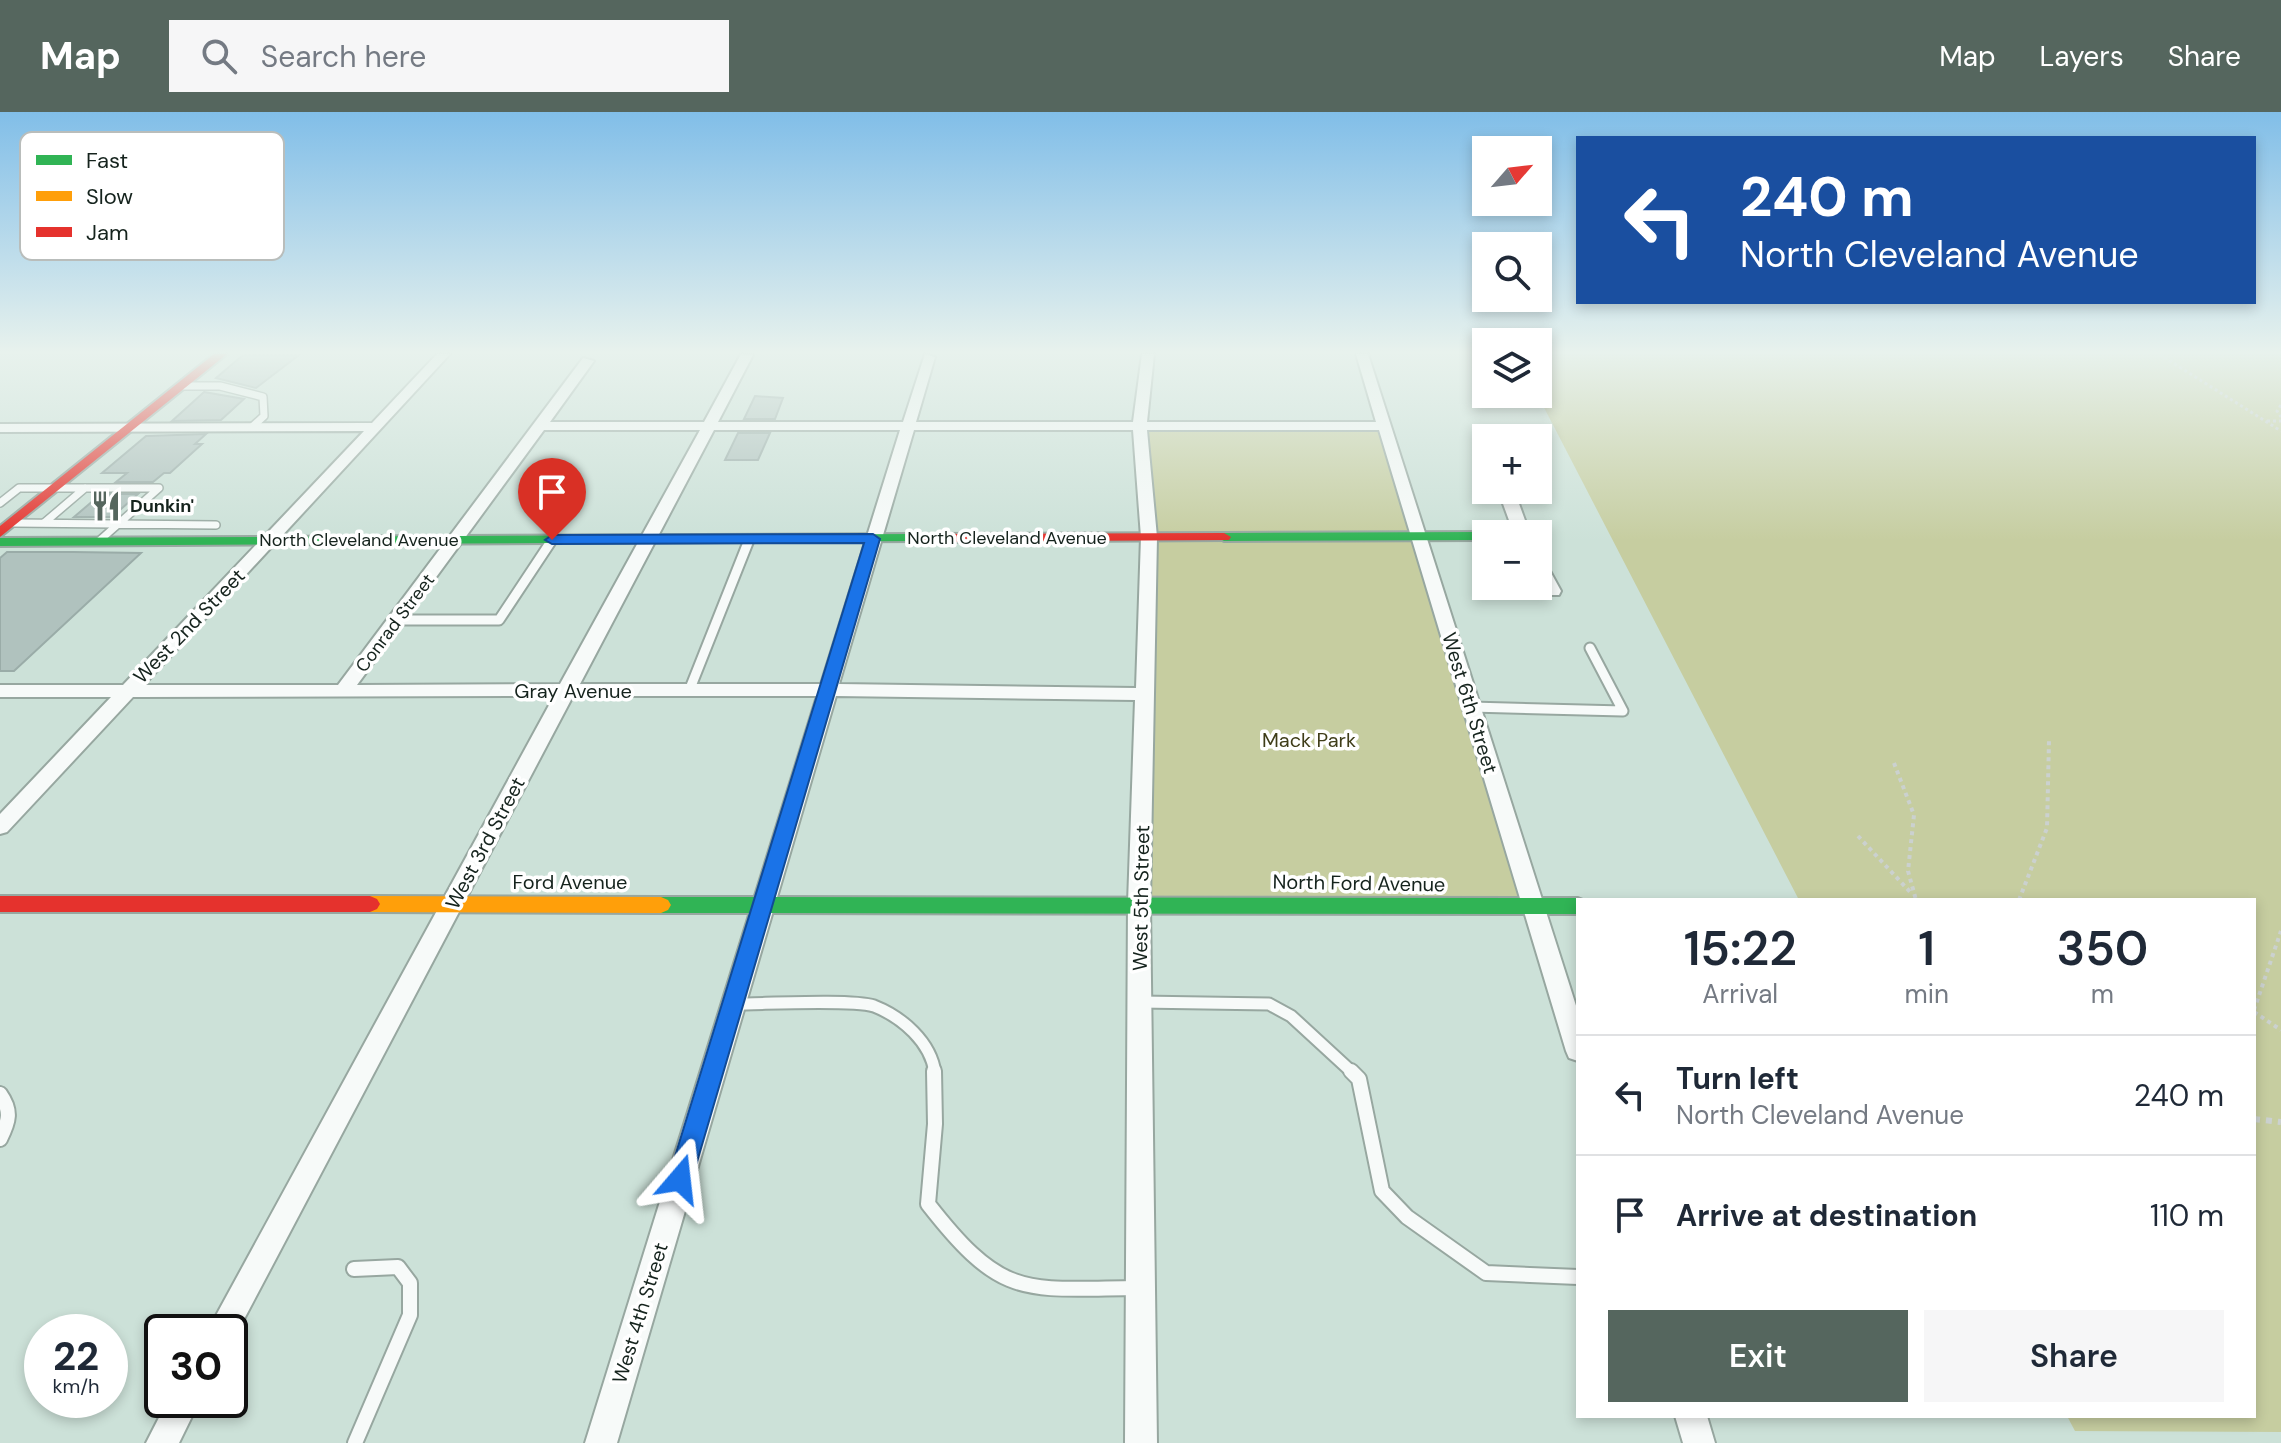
<!DOCTYPE html>
<meta charset="utf-8">
<style>
body{margin:0;font-family:"DM Sans",sans-serif;background:#f6f6f7;color:#1f2937;height:100vh;display:flex;flex-direction:column;font-size:30px;white-space:nowrap}
*{box-sizing:border-box;margin:0}
p{font-size:26px;color:#747a83}
.icon{flex:none;width:44px;height:44px;fill:none;stroke:currentColor;stroke-width:2;stroke-linecap:round;stroke-linejoin:round}
.map{position:relative;flex:1;overflow:hidden}
.side{position:absolute;left:1576px;top:786px;width:680px;height:520px;display:flex;flex-direction:column;background:#fff;border-radius:0px;box-shadow:0 4px 12px #0003}
.side>*{flex:none}
.hud{position:absolute;left:1576px;top:24px;width:680px;height:168px;border-radius:0px;box-shadow:0 4px 12px #0003;background:#1a4fa0;color:#fff;overflow:hidden}
.needle{width:52px;rotate:62deg}
.buttons{position:absolute;left:1472px;top:24px;display:grid;gap:16px}
.buttons a{display:grid;place-items:center;width:80px;height:80px;border-radius:0px;background:#fff;box-shadow:0 4px 12px #0003;font-size:40px}
.speed{position:absolute;left:24px;top:1202px;display:flex;gap:16px;font-size:40px;font-weight:700;text-align:center}
.speed>*{display:grid;place-content:center;width:104px;height:104px;border-radius:50%;background:#fff;box-shadow:0 4px 12px #0003;line-height:1}
.speed small{font-size:20px;font-weight:400}
.speed .limit{border:4px solid #111;border-radius:12px;background:#fff;color:#111}
.pin{position:absolute;display:grid;place-items:center;width:68px;height:68px;color:#fff;margin:-82px -34px;border-radius:50% 50% 50% 0;rotate:-45deg;box-shadow:0 0 8px #0007}
.pin .icon{rotate:45deg}
.me{position:absolute;width:88px;margin:-44px;rotate:17deg;stroke-linejoin:round;filter:drop-shadow(0 0 6px #0008)}
.turn{display:flex;align-items:center;gap:28px;height:168px;padding:0 32px;font-size:36px}
.turn .icon{width:104px;height:104px;stroke-width:2.5}
.turn b{display:block;font-size:56px;line-height:68px}
.eta{display:flex;justify-content:space-evenly;align-items:center;height:136px;text-align:center}
.eta b{font-size:48px;font-weight:600;line-height:56px}
.action{display:flex;gap:16px;margin-top:auto;padding:16px 32px}
.action a{flex:1;height:92px;border-radius:0px;background:#55665e;color:#fff;font-size:32px;font-weight:600;line-height:92px;text-align:center}
.action a+a{background:#f6f6f7;color:#1f2937}
ul{padding:0;list-style:none}
li{display:flex;align-items:center;gap:24px;height:120px;padding:0 32px;border-top:2px solid #e0e1e3}
li div{flex:1}
li b{display:block;font-size:30px}
li em{font-style:normal}
header{display:flex;align-items:center;gap:48px;box-sizing:border-box;height:112px;padding:0 40px;background:#55665e;color:#fff}
header strong{font-size:38px}
nav{display:flex;gap:44px;margin-inline-start:auto;font-size:28px}
.search{width:560px;height:72px;background:#f6f6f7;display:flex;align-items:center;gap:20px;box-sizing:border-box;padding:0 28px;border-radius:0px;color:#747a83;font-size:30px}
.map>svg:first-child{display:block}
.green{fill:#c6cda0}
.building{fill:#b0c2be;stroke:#9aaca8;stroke-width:2}
.lines{fill:none;stroke-linecap:round;stroke-linejoin:round}
.lane-far3-casing{stroke:#97a7a0;stroke-width:10}
.lane-far2-casing{stroke:#97a7a0;stroke-width:13}
.lane-far1-casing{stroke:#97a7a0;stroke-width:15}
.lane-casing{stroke:#97a7a0;stroke-width:18}
.street-casing{stroke:#97a7a0;stroke-width:4}
.fast-casing{stroke:#97a7a0;stroke-width:4}
.slow-casing{stroke:#97a7a0;stroke-width:4}
.jam-casing{stroke:#97a7a0;stroke-width:4}
.path-far2{stroke:#cbd1cf;stroke-width:3;stroke-dasharray:3 3;stroke-linecap:butt}
.path-far1{stroke:#cbd1cf;stroke-width:4;stroke-dasharray:4 4;stroke-linecap:butt}
.path{stroke:#cbd1cf;stroke-width:6;stroke-dasharray:6 6;stroke-linecap:butt}
.lane-far3{stroke:#f7faf9;stroke-width:7}
.lane-far2{stroke:#f7faf9;stroke-width:9}
.lane-far1{stroke:#f7faf9;stroke-width:11}
.lane{stroke:#f7faf9;stroke-width:14}
.street{fill:#f7faf9;fill-rule:evenodd}
.fast{fill:#30b455;fill-rule:evenodd}
.slow{fill:#ff9f0a;fill-rule:evenodd}
.jam{fill:#e5322d;fill-rule:evenodd}
.route{fill:#1a73e8;stroke:#114b97;stroke-width:2}
.labels{text-anchor:middle;dominant-baseline:central;stroke-width:7;stroke-linejoin:round;paint-order:stroke}
.far-poi-label{font-size:18px;font-weight:bold;fill:#15231d;stroke:#fff;text-anchor:start}
.far-street-label{font-size:18px;fill:#15231d;stroke:#fff}
.street-label{font-size:20px;fill:#15231d;stroke:#fff}
.park-label{font-size:20px;fill:#3f3d19;stroke:#fff}
.key{fill:#fff;stroke:#b9bdbb;stroke-width:2}
.key-label{font-size:22px;fill:#15231d}
</style>
<header>
<strong>Map</strong>
<div class="search"><svg class="icon" aria-label="search" viewBox="0 0 24 24"><circle cx="10" cy="10" r="6"/><path d="M15 15l6 6"/></svg>Search here</div>
<nav><a>Map</a><a>Layers</a><a>Share</a></nav>
</header>
<div class="map">
<svg width="2281" height="1331" viewBox="0 0 2281 1331">
<rect width="100%" height="100%" fill="#cce1d8"/>
<path class="green" d="M1538,242H2281V1320L2075,1319L2067,1304H2254V788H1799L1537,282Z
M1140,313L1384,314L1533,795L1140,791L1149,425Z"/>
<path class="building" d="M243,243H299L256,276L216,266Z
M204,280L244,287L221,308L172,309Z
M755,284L783,286L775,307H744Z
M738,321H770L758,348H725Z
M206,322L195,332H202L170,361H164L153,370H116L127,361H102L146,324Z
M101,382H138L112,405H74Z
M7,440H73L141,441L14,559H0V446Z"/>
<g class="lines">
<g class="lane-far3-casing">
<path id="lane-far3" d="M184,274H220L263,285L264,304L252,315
M0,391L19,376H159L99,429
M14,411L216,413
M44,411L85,376
M749,430L750,427"/>
</g>
<g class="lane-far2-casing">
<path id="lane-far2" d="M397,508H499L552,428
M689,579L749,428
M1471,595L1623,599L1590,536"/>
</g>
<g class="lane-far1-casing">
<path id="lane-far1" d="M1140,890L1269,892L1291,904L1353,961
M735,892C764,892 852,887 874,894C902,905 931,930 935,961"/>
</g>
<g class="lane-casing">
<path id="lane" d="M934,959L935,1012L928,1092C1003,1188 1023,1177 1137,1176
M1351,959L1359,967L1382,1079L1407,1105L1486,1161L1578,1165
M0,982C12,999 9,1009 0,1027
M354,1157L398,1155L410,1171V1203L355,1331"/>
</g>
<g class="street-casing">
<path id="street" d="M437,242H450L144,573H338L583,246L594,249L550,310H704L741,242L753,243L718,310H903L925,242L935,245L916,310H1133L1142,242H1154L1147,310H1376L1356,242H1368L1578,900V949L1569,946L1566,939L1379,318H1147L1157,425L1150,791L1157,1331H1125L1128,791L1135,588L836,584L617,1331H585L817,584H573L232,1230L230,1231V1220H207L554,584L133,585L7,720L0,722V702L111,585H0V573H123L364,319L0,320V312L372,311ZM544,318H700L560,572L357,573ZM714,318H900L821,572H580ZM914,318H1133L1141,425L1136,576L839,572Z
M1498,378H1514L1530,422H1514Z
M1538,446L1544,448L1561,479L1559,483H1547C1539,470 1538,461 1538,446Z
M168,1288H200L179,1331H146Z
M1675,1304H1707L1715,1331H1683Z"/>
</g>
<g class="fast-casing">
<path id="fast" d="M1486,420L1492,422H1486V428L1224,429L1217,425L1224,421Z
M915,422L922,426L920,429L0,434V426Z
M661,785L1578,786L1583,788H1578V802L661,801L654,798L651,793L654,788Z"/>
</g>
<g class="slow-casing">
<path id="slow" d="M370,784L661,785L668,788L671,793L668,798L661,801L370,800L363,797L360,792L363,787Z"/>
</g>
<g class="jam-casing">
<path id="jam" d="M214,242H227L0,425V414Z
M1224,421L1231,425L1229,428L915,430L908,426L915,422Z
M0,784H370L377,787L380,792L377,797L370,800H0Z"/>
</g>
<path class="path-far2" d="M2159,242L2281,319
M2281,293L2277,299L2281,305
M2267,309H2281"/>
<path class="path-far1" d="M1894,651L1914,703L1908,759L1916,788
M1858,724L1912,782
M2019,788L2047,716L2049,628
M2254,898L2281,819
M2254,900L2281,918"/>
<path class="path" d="M2254,1007L2281,1010"/>
<use href="#lane-far3" class="lane-far3"/>
<use href="#lane-far2" class="lane-far2"/>
<use href="#lane-far1" class="lane-far1"/>
<use href="#lane" class="lane"/>
<use href="#street" class="street"/>
<use href="#fast" class="fast"/>
<use href="#slow" class="slow"/>
<use href="#jam" class="jam"/>
</g>
<linearGradient id="sky" x2="0" y2="1"><stop stop-color="#81bee8"/><stop offset="0.56" stop-color="#e8f2ed"/><stop offset="1" stop-color="#e8f2ed" stop-opacity="0"/></linearGradient>
<rect width="2281" height="429" fill="url(#sky)"/>
<path class="route" d="M873,422L880,427L692,1067L689,1075L680,1079L671,1075L668,1067L864,431L552,432L545,428L552,423Z"/>
<defs>
<g id="restaurant-bare" transform="scale(2.4)"><path d="M-5-6h1v4h1v-4h1v4h1v-4h1v5L-1.5 .5V6h-2V.5L-5-1ZM5-6V6H3V1.5H1.5Q1.5-4 5-6Z" fill="#55665e" stroke="#fff" stroke-width="2.5" paint-order="stroke"/></g>
</defs>
<g fill-rule="evenodd">
<use href="#restaurant-bare" x="106" y="394"/>
</g>
<g class="labels">
<g class="far-poi-label">
<text x="130" y="394">Dunkin'</text>
</g>
<g class="far-street-label">
<text x="1007" y="426">North Cleveland Avenue</text>
<text x="359" y="428">North Cleveland Avenue</text>
<text transform="translate(395 511) rotate(-53)">Conrad Street</text>
</g>
<g class="street-label">
<text transform="translate(189 514) rotate(-46)">West 2nd Street</text>
<text x="573" y="579">Gray Avenue</text>
<text transform="translate(1470 591) rotate(73)">West 6th Street</text>
<text transform="translate(485 731) rotate(-62)">West 3rd Street</text>
<text x="570" y="770">Ford Avenue</text>
<text transform="translate(1359 771) rotate(1)">North Ford Avenue</text>
<text transform="translate(1141 786) rotate(-89)">West 5th Street</text>
<text transform="translate(640 1201) rotate(-73)">West 4th Street</text>
</g>
<g class="park-label">
<text x="1309" y="628">Mack Park</text>
</g>
</g>
<rect x="20" y="20" width="264" height="128" rx="12" class="key"/>
<rect x="36" y="43" width="36" height="10" fill="#30b455"/>
<rect x="36" y="79" width="36" height="10" fill="#ff9f0a"/>
<rect x="36" y="115" width="36" height="10" fill="#e5322d"/>
<g class="key-label">
<text x="86" y="56">Fast</text>
<text x="86" y="92">Slow</text>
<text x="86" y="128">Jam</text>
</g>
</svg>
<div class="buttons">
<a><svg class="needle" viewBox="-14 -14 28 28"><path d="M0-13l5 13h-10z" fill="#e53935"/><path d="M0 13l5-13h-10z" fill="#747a83"/></svg></a>
<a><svg class="icon" aria-label="search" viewBox="0 0 24 24"><circle cx="10" cy="10" r="6"/><path d="M15 15l6 6"/></svg></a>
<a><svg class="icon" aria-label="layers" viewBox="0 0 24 24"><path d="M12 4l9 5-9 5-9-5zM3 14l9 5 9-5"/></svg></a>
<a>+</a>
<a>−</a>
</div>
<div class="speed"><div>22<small>km/h</small></div><div class="limit">30</div></div>
<div class="pin" style="left:552px;top:428px;background:#d93025"><svg class="icon" aria-label="arrive" viewBox="0 0 24 24"><path d="M6 21V4h12l-3 4 3 4H6"/></svg></div>
<svg class="me" style="left:680px;top:1067px" viewBox="-20 -20 40 40"><path d="M0-17L14 15 0 8-14 15z" fill="#1a73e8" stroke="#fff" stroke-width="4"/></svg>
<div class="hud">
<div class="turn"><svg class="icon" aria-label="left" viewBox="0 0 24 24"><path d="M17 20v-9H6M10 6l-5 5 5 5"/></svg><div><b>240 m</b>North Cleveland Avenue</div></div>
</div>
<section class="side">
<div class="eta">
<div><b>15:22</b><p>Arrival</p></div>
<div><b>1</b><p>min</p></div>
<div><b>350</b><p>m</p></div>
</div>
<ul>
<li><svg class="icon" aria-label="left" viewBox="0 0 24 24"><path d="M17 20v-9H6M10 6l-5 5 5 5"/></svg><div><b>Turn left</b><p>North Cleveland Avenue</p></div><em>240 m</em></li>
<li><svg class="icon" aria-label="arrive" viewBox="0 0 24 24"><path d="M6 21V4h12l-3 4 3 4H6"/></svg><div><b>Arrive at destination</b></div><em>110 m</em></li>
</ul>
<div class="action"><a>Exit</a><a>Share</a></div>
</section>
</div>
